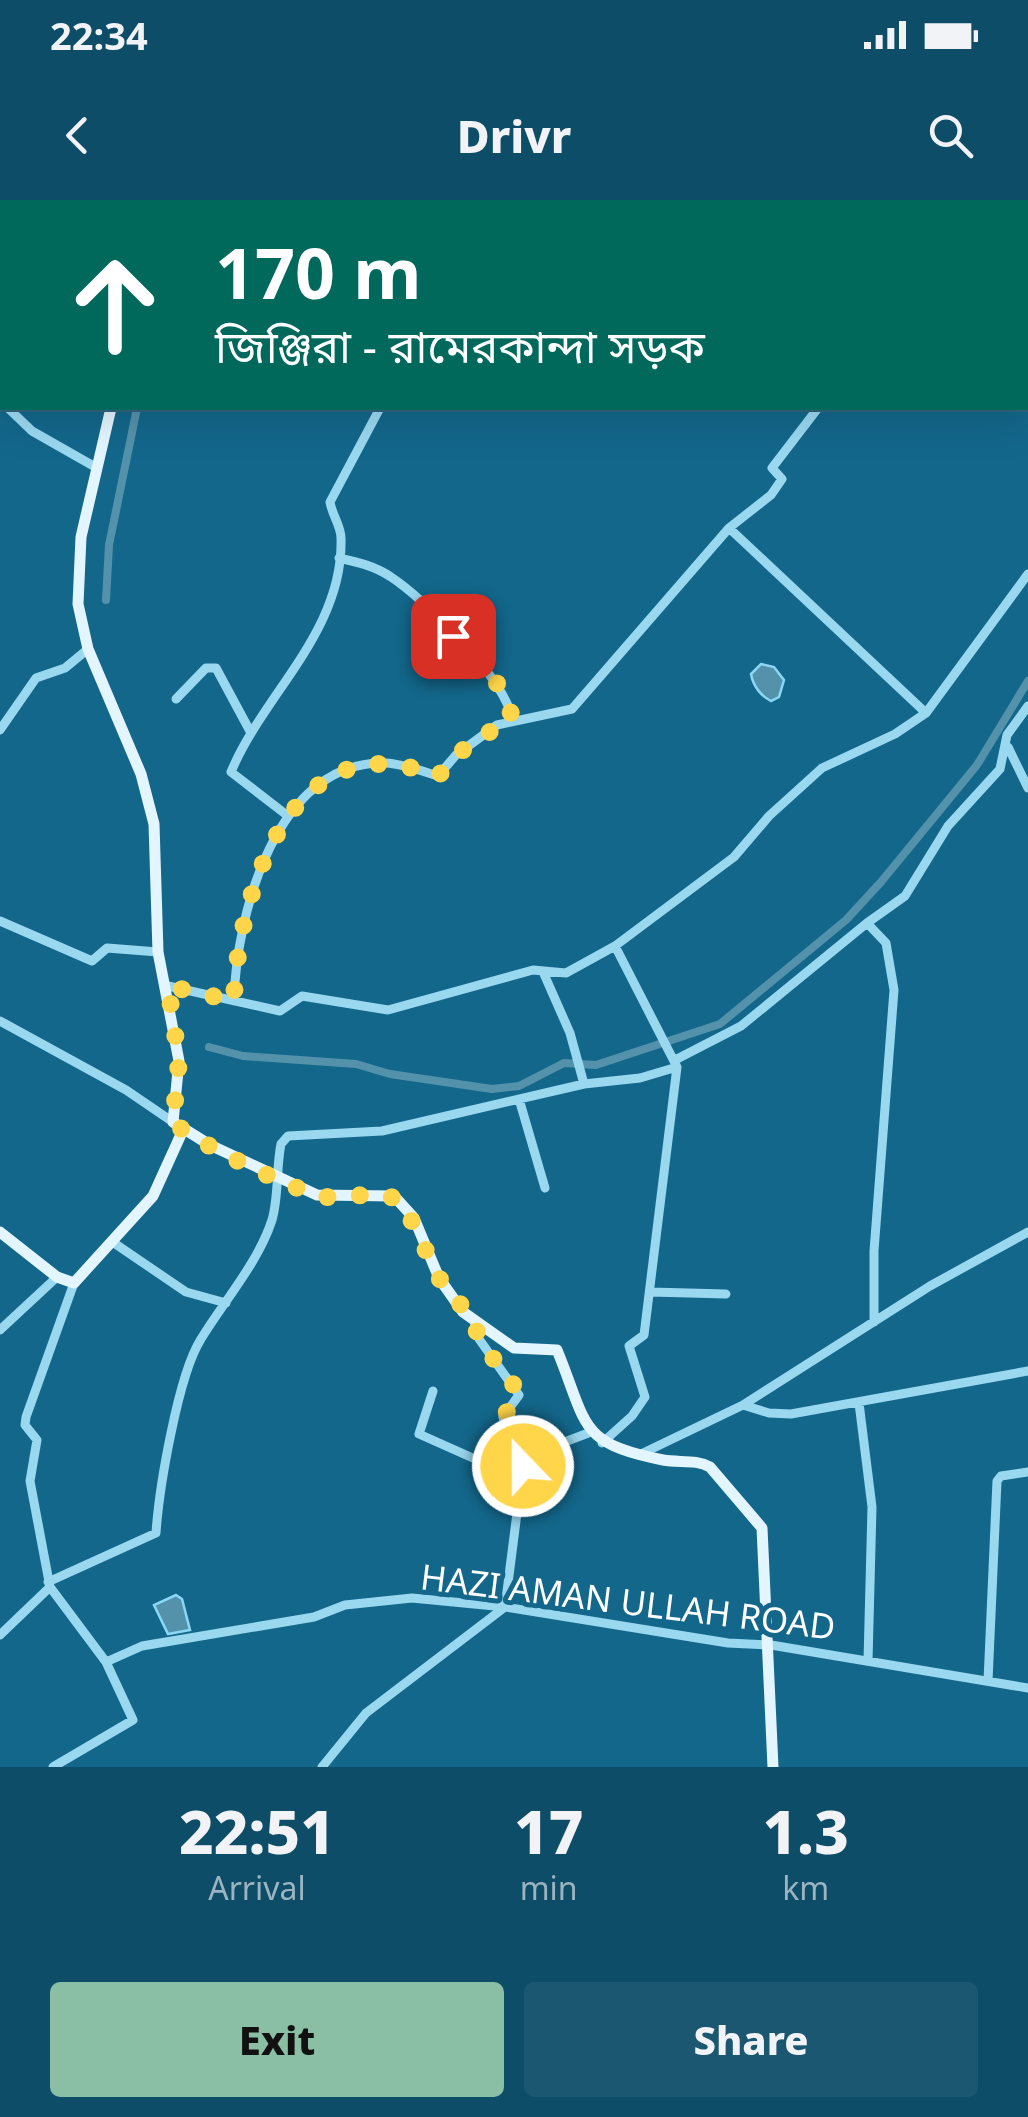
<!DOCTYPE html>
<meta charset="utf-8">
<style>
body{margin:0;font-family:"Noto Sans","Noto Sans Bengali",sans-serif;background:#1c5771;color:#f1f3f6;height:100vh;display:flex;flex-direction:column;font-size:38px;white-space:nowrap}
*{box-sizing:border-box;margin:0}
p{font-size:32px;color:#9bb4c0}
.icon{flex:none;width:55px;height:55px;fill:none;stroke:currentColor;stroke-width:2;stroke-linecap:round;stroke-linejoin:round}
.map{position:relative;height:1567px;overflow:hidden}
.drawer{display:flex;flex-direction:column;background:#0e4d68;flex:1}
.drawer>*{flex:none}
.top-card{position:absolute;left:0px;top:0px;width:1030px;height:210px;box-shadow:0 10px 40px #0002,0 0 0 2px #2e647c;background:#00695c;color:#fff;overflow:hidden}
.pin{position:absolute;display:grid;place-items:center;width:85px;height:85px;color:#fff;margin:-42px;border-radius:20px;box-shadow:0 5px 15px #0006}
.me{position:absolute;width:110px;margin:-55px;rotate:338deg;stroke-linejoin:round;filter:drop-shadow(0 0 8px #0008)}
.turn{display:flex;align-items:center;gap:35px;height:210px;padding:0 50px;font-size:45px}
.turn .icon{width:130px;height:130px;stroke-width:2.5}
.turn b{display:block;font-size:70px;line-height:85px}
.eta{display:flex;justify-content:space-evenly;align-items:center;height:170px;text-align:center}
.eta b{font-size:60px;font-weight:800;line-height:70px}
.cta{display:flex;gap:20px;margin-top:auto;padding:20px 50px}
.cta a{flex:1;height:115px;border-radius:10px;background:#8abfa5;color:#111;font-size:40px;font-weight:800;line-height:115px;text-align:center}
.cta a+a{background:#1c5771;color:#f1f3f6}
.status{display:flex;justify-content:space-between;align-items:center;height:70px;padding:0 50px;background:#0e4d68;direction:ltr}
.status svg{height:28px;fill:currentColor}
header{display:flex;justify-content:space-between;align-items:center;height:130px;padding:0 50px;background:#0e4d68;font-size:45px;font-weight:800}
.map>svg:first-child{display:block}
.water{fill:#5492ab;stroke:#8cd7f4;stroke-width:2.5}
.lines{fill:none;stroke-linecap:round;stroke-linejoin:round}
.canal{stroke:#5492ab;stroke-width:8}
.minor{stroke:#9ad8f0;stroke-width:9}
.major{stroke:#e3f5ff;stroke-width:11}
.route{stroke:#ffd54a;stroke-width:18;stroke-dasharray:0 32.4}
.labels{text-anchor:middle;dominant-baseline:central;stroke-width:10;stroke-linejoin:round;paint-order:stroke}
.street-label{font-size:35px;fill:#fff;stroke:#13678b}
</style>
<div class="status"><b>22:34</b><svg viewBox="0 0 49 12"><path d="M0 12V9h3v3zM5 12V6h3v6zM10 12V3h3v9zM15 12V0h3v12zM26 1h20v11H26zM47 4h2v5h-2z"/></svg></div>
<header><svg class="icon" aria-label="back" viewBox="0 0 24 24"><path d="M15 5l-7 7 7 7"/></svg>Drivr<svg class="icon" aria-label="search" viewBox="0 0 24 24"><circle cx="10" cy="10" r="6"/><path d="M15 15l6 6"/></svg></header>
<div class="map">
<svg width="1028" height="1567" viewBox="0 0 1028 1567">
<rect width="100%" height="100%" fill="#13678b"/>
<path class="water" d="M761,464L774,467L784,480L779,497L771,501C761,496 753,486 751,474Z
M176,1395L182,1399L190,1430L168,1434L154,1405Z"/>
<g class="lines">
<path class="canal" d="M467,0V2
M106,400L109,345L137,208
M209,847L243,856L356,864L390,874L492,889L519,886L564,863L596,865L720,824L846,720L881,682L977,565L1028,481"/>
<path class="minor" d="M0,199L2,202
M8,208L32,231L97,268
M818,208L772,268L782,279L771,295L729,328L926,513
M339,358C357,362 375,366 391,377C425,399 506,480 512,519
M176,499L206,468H216L251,533
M0,530L36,478L65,468L88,449
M1008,547L1028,588
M288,616L231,572C264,493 344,431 341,338C341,326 332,315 330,302L380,208
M0,721L92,761L107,748L158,752
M544,774L570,833L584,884
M168,786L280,811L302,796L388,810L533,770L566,773L615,746L734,657L769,616L822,568L895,534L926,513L1028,374
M234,801C236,716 276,559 386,563C403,564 422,571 438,576L456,555L497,525L572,509L729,328
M0,821L126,890L173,922
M675,860L741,826L867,723
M519,899L545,988
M114,1043L186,1092L226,1103
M651,1092L726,1094
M874,1122V1051L894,790L886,743L867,723L905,696L948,626L1000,569L1007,535L1028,506
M0,1130L57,1077
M433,1191L419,1234L484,1263H509L591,1232
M859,1203L872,1307L868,1461
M743,1205L769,1213L791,1214L1028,1171
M602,1243L632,1216L645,1197L629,1146L644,1135L677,867L615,746
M641,1254L743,1205L930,1086L1028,1032
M48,1382L156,1333C159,1289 178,1175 201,1139C224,1101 258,1063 272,1020C279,996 276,968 281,944L288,936L382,931L584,884L640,878L677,867
M0,1435L50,1387
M106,1462L142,1446L314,1417L345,1405L412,1398L505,1407L728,1443L771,1445L1028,1488
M988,1481L997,1281L1001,1276L1028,1272
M53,1567L133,1520L106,1462L50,1387L30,1281L37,1240L25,1225L26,1217L74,1083
M322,1567L366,1513L505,1407L523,1266L503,1217L519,1195L479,1139L474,1121"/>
<path class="major" d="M176,2L178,0
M111,208L81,337L78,404L88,449L141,574L154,624L158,752L179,861L173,922L210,945L317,995L394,996L414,1018L439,1078L463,1112L514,1148L557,1150C588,1225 577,1243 663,1260C679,1263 696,1259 710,1267L762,1328L773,1567
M0,1032L57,1077L74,1083L153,996L183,930"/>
</g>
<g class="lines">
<path class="route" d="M453,436C477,458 507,486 512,519L469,544L438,576C422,571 404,564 386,564C276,559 236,716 234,801L168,786L179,861L173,922C192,941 300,994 327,997C354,999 380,987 403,1003L439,1078L474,1121L479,1140L516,1188L518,1195L503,1218L523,1266"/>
</g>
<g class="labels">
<g class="street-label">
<text transform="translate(628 1401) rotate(7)">HAZI AMAN ULLAH ROAD</text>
</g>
</g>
</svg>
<div class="pin" style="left:453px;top:436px;background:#d93025"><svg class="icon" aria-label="arrive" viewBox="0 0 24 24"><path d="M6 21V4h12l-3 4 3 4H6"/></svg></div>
<svg class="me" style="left:523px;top:1266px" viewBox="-20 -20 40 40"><circle r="17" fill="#ffd54a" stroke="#fff" stroke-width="3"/><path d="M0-11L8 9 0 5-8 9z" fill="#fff"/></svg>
<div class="top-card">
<div class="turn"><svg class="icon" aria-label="ahead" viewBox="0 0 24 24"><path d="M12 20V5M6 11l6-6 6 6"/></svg><div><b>170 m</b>জিঞ্জিরা - রামেরকান্দা সড়ক</div></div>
</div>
</div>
<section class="drawer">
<div class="eta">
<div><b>22:51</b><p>Arrival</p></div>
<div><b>17</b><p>min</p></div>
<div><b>1.3</b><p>km</p></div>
</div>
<div class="cta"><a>Exit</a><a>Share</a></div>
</section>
